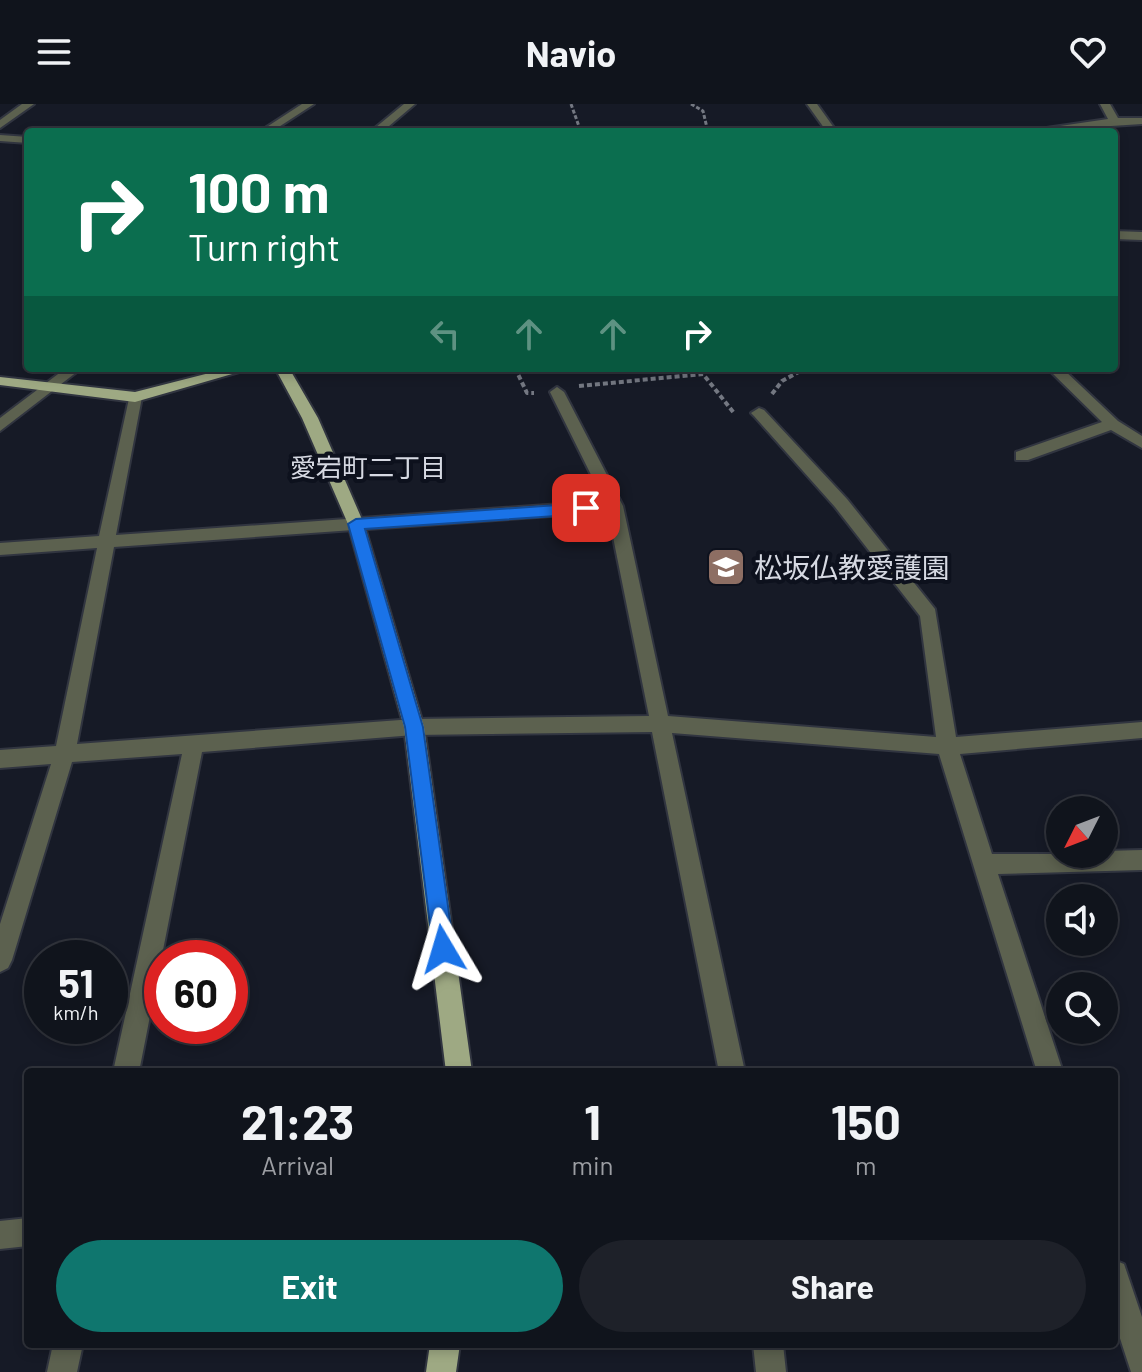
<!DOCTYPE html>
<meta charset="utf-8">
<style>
body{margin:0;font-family:Barlow,"Noto Sans JP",sans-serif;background:#1e2129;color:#f1f3f6;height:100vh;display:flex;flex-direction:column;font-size:30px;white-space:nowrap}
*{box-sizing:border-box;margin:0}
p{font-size:26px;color:#9c9ea3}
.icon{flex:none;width:44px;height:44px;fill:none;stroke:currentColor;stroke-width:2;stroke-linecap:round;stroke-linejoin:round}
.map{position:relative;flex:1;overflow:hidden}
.side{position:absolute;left:24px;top:964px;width:1094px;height:280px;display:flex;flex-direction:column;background:#10141c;border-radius:8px;box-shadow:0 4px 12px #0003,0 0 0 2px #30333b}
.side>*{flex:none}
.banner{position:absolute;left:24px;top:24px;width:1094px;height:244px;border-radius:8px;box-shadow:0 4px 12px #0003,0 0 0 2px #30333b;background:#0b6e4f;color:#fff;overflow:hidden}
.needle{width:52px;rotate:228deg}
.controls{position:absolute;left:1046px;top:692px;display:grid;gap:16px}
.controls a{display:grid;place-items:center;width:72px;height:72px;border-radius:50%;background:#10141c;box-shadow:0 4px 12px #0003,0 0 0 2px #30333b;font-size:40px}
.speed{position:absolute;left:24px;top:836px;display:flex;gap:16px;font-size:40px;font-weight:700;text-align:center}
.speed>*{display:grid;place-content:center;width:104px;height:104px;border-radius:50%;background:#10141c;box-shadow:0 4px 12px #0003,0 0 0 2px #30333b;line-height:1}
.speed small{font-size:20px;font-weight:400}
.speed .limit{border:12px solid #d22;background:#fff;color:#111}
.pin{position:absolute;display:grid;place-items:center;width:68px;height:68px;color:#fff;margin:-34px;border-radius:16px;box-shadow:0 4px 12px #0006}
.me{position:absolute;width:88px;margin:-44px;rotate:353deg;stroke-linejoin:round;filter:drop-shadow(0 0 6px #0008)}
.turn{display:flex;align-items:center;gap:28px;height:168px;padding:0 32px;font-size:36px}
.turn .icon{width:104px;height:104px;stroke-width:2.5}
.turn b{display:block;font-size:56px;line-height:68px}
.lanes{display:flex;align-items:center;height:76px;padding:0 32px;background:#0003;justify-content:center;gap:40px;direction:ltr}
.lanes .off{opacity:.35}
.eta{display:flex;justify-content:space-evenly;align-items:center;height:136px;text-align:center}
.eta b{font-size:48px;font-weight:700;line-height:56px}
.action{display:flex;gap:16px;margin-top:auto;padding:16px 32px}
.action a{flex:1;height:92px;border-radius:48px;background:#0f766e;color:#fff;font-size:32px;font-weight:700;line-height:92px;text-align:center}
.action a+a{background:#1e2129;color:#f1f3f6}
header{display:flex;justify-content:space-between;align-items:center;height:104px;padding:0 32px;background:#10141c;font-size:36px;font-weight:700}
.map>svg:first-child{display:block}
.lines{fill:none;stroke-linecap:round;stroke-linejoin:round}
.minor-casing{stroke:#313540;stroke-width:4}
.tertiary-casing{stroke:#313540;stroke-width:4}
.primary-casing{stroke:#313540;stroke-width:4}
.path-far1{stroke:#747882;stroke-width:3;stroke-dasharray:4 2;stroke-linecap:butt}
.path{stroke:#747882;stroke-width:4;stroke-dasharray:5 3;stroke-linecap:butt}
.minor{fill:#5c614f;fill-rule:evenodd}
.tertiary{fill:#5c614f;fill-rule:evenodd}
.primary{fill:#9ea983;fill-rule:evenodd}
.route{fill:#1a73e8;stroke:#114b97;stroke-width:2}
.labels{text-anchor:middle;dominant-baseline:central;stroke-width:8;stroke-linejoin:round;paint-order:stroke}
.far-neighbourhood-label{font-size:26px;fill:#d6d9e2;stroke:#0d111d}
.poi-label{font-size:28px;fill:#d6d9e2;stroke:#0d111d;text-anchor:start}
</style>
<header><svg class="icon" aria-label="menu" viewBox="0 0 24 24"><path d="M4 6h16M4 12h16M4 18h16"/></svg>Navio<svg class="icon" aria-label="heart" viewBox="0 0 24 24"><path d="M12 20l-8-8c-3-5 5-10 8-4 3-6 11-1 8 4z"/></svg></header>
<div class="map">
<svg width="1142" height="1268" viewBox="0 0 1142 1268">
<rect width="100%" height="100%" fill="#161a26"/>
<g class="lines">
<g class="minor-casing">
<path id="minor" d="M302,0H314L271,28H259Z
M807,0H817L837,28H827Z
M1100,0H1110L1118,14H1142V20L1019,28L1108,15Z
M1047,264H1062L1118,317L1142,332V344L1111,326L1028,356H1016V348L1102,318Z
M557,283L564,288L623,402L668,612L936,633L920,512L835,403L754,312L751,309L759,304L764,306L847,395L935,505L956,633L1142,618V634L960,650L992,750H1104V747L1142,746V766L998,770L1063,968H1037L939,650L672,629L745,968H719L652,628L414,631L202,648L139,968H113L182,650L72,658L12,856L8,864L0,868V820L51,660L0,664V646L56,642L97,444L0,451V439L99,432L130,290H140L142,293L116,431L604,397L550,288ZM608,408L649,612L414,615L77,640L114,443Z
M28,1114V1142L0,1145V1117Z
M1114,1156L1124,1160L1142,1213V1268H1131L1114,1216Z
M53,1240H83L77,1268H47Z
M753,1240H783L786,1268H756Z"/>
</g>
<g class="tertiary-casing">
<path id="tertiary" d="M22,0H34L0,24V16Z
M404,0H415L382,28H370Z
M0,31L28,33V39L0,37Z
M1114,127L1142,128V136L1114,135Z
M66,264H82L0,327V314Z"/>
</g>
<g class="primary-casing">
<path id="primary" d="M229,264H253L135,298L0,281V273L135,288Z
M275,264H289L318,314L364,420L424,623L472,968H446L404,623L348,420L302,314Z
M430,1240H460L456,1268H426Z"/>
</g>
<path class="path-far1" d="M571,0L581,28
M691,0L703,7L708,28"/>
<path class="path" d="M515,264L527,289H534
M579,282L703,270L734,309
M772,290L782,277L806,264"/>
<use href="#minor" class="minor"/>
<use href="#tertiary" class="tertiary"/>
<use href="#primary" class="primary"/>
</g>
<path class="route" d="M586,399L593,404L586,410L365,425L423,623L454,845L451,853L443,856L436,853L433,845L405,623L348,420L356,415Z"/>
<defs>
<g id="school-square" transform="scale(2)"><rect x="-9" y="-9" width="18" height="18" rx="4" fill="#8d6e63" stroke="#0d111d"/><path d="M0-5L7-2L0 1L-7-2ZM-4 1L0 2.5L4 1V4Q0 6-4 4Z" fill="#fff"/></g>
</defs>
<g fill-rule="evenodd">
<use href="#school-square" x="726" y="463"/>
</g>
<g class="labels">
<g class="far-neighbourhood-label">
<text x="368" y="362">愛宕町二丁目</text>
</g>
<g class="poi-label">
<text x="754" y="463">松坂仏教愛護園</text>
</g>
</g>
</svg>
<div class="controls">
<a><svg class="needle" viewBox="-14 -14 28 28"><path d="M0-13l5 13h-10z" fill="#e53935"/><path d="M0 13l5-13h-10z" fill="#9c9ea3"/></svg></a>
<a><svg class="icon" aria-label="sound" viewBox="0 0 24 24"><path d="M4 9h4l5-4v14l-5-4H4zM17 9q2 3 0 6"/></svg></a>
<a><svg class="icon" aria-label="search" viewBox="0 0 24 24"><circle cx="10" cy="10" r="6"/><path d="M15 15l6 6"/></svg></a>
</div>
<div class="speed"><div>51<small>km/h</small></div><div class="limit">60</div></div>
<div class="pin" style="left:586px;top:404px;background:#d93025"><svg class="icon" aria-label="arrive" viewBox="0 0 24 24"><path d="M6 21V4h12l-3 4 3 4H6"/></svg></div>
<svg class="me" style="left:443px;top:845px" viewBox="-20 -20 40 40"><path d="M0-17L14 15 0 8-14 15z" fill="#1a73e8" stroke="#fff" stroke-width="4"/></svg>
<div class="banner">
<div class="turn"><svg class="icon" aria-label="right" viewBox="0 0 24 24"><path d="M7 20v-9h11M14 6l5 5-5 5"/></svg><div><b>100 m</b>Turn right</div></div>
<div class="lanes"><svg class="icon off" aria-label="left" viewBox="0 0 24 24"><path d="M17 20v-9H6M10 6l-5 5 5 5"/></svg><svg class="icon off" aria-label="ahead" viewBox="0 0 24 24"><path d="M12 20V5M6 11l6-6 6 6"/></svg><svg class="icon off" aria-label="ahead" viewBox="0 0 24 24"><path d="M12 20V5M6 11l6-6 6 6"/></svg><svg class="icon" aria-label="right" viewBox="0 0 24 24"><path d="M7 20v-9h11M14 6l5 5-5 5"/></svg></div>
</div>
<section class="side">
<div class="eta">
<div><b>21:23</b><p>Arrival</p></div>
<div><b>1</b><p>min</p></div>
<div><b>150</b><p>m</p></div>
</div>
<div class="action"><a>Exit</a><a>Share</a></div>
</section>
</div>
